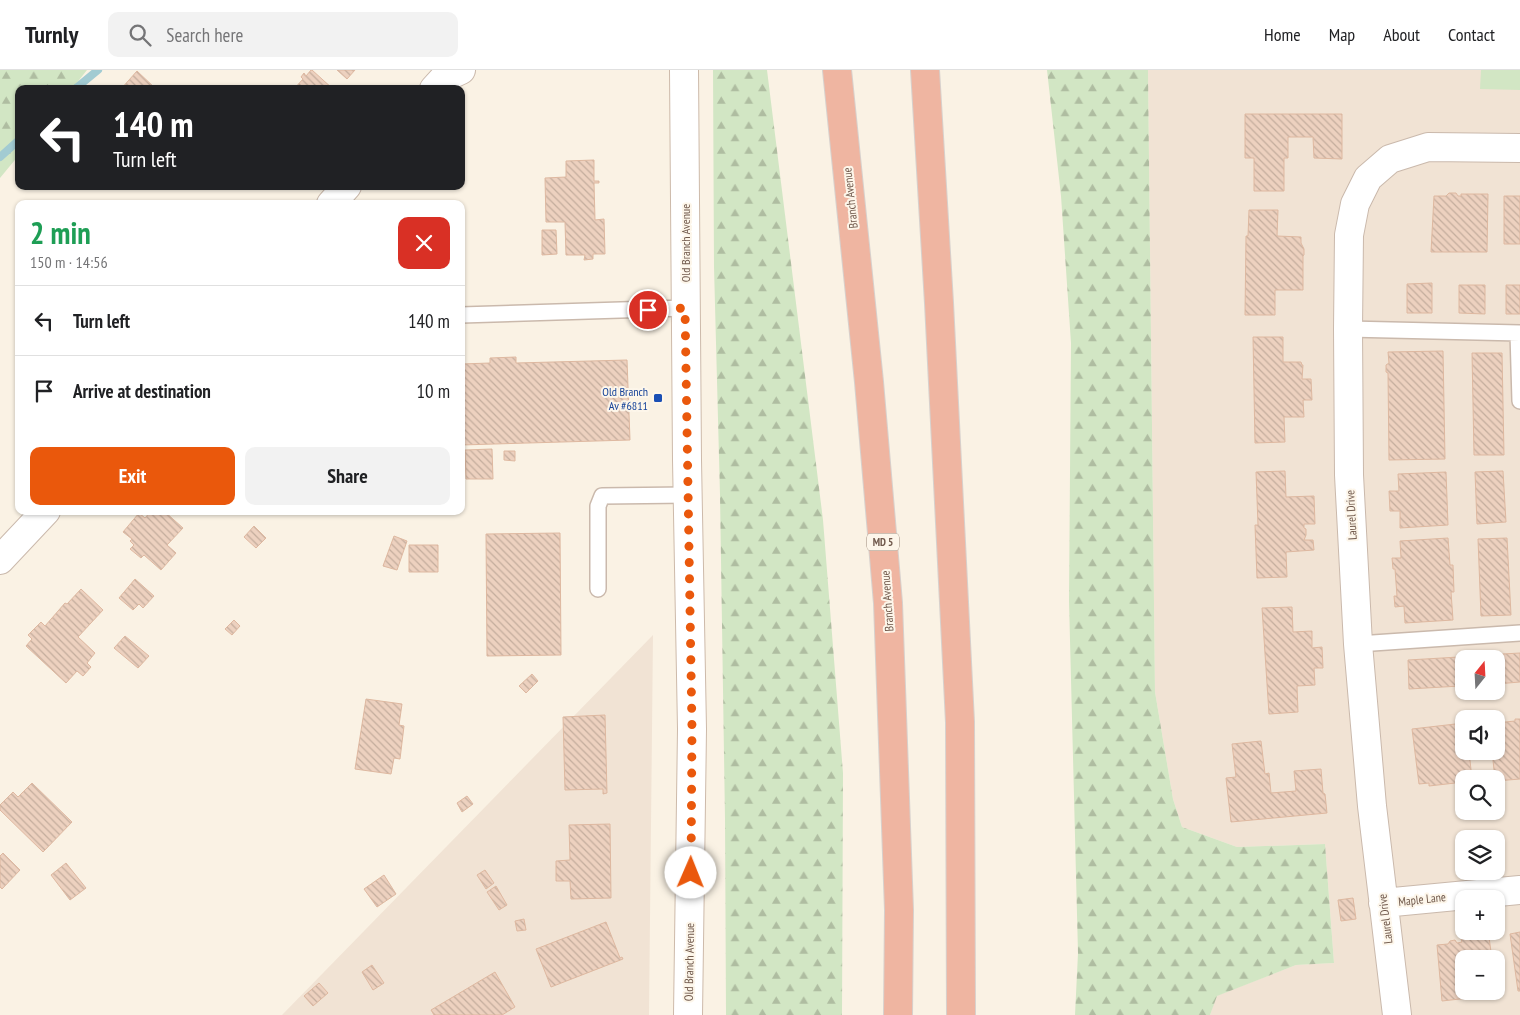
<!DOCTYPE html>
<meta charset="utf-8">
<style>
body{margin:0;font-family:"PT Sans Narrow",sans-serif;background:#f2f2f2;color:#202124;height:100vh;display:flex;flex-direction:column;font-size:19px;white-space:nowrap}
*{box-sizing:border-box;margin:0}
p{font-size:16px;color:#757577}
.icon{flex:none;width:28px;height:28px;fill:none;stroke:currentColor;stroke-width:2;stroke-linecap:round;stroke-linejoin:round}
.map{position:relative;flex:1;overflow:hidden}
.side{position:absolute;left:15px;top:130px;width:450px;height:315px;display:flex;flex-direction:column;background:#fff;border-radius:10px;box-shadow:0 1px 4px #0004}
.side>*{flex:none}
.guide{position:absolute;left:15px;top:15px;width:450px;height:105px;border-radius:10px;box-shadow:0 1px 4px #0004;background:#202124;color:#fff;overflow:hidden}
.needle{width:32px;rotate:18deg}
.fabs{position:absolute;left:1455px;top:580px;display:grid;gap:10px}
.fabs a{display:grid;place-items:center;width:50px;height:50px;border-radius:10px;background:#fff;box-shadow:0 1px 4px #0004;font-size:25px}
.pin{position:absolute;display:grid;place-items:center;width:42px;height:42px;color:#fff;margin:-21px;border:2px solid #fff;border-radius:50%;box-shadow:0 1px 5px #0007}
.me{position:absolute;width:55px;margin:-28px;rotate:1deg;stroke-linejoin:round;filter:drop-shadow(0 0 4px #0008)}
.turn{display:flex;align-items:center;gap:18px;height:105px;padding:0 15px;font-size:22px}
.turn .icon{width:65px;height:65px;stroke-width:2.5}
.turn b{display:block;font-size:35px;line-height:42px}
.round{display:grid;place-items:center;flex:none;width:52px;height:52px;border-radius:10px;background:#f2f2f2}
.head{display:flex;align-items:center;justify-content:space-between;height:85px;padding:0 15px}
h1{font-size:30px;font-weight:700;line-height:38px;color:#1e9e55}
.primary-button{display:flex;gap:10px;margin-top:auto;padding:10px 15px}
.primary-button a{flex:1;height:58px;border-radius:10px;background:#ea580c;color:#fff;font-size:20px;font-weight:700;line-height:58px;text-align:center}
.primary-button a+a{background:#f2f2f2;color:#202124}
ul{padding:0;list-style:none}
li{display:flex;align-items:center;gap:15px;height:70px;padding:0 15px;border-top:1px solid #e0e0e0}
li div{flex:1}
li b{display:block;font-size:19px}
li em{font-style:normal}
header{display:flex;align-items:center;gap:30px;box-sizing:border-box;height:70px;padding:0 25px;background:#fff;border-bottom:1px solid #e0e0e0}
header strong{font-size:24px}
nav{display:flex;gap:28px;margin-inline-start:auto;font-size:18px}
.search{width:350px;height:45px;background:#f2f2f2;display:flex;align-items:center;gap:12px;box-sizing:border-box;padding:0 18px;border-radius:10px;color:#757577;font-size:19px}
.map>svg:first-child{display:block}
.residential{fill:#f1e3d4;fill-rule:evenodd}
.forest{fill:url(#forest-firs)}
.park{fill:#d2e6c4}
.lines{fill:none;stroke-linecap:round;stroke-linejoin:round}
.stream{stroke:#a2cbd2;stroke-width:8}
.building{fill:url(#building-back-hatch);stroke:#deb8a0}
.service-casing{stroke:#cab9ac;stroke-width:18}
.minor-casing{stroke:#cab9ac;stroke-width:30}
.secondary-casing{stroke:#cdbaaa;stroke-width:30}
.motorway-casing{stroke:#d7d1cd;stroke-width:30}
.service{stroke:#fff;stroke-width:15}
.minor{stroke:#fff;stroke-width:28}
.secondary{stroke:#fff;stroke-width:28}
.motorway{stroke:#efb5a1;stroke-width:28}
.route{stroke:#ea580c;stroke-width:9;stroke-dasharray:0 16.2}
.transit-dot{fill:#1a4fb4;stroke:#fdf6ea;stroke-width:2}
.labels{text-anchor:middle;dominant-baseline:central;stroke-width:4;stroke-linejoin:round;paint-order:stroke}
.shield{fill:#fdf6ea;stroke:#9a887b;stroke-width:1}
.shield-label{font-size:11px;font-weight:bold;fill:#70594c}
.street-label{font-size:12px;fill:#70594c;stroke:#fdf6ea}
.transit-label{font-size:12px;fill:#164399;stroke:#fdf6ea;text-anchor:end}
</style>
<header>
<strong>Turnly</strong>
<div class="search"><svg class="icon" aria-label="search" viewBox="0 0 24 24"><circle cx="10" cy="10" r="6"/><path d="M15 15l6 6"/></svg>Search here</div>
<nav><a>Home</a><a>Map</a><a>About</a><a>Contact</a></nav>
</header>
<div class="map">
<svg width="1520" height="945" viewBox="0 0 1520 945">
<defs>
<pattern id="forest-firs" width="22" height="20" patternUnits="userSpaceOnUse" patternTransform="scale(1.25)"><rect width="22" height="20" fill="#d2e6c4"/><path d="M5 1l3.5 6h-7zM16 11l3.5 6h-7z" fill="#afbda1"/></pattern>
<pattern id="building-back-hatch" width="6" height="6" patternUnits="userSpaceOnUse" patternTransform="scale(1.25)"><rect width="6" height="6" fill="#edd1bf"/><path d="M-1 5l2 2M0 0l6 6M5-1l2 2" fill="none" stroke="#c4ad9d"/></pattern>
</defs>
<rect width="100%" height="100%" fill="#faf2e4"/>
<path class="residential" d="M1148,0H1520V945H1210L1216,926L1296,895L1334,893L1325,774L1237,777L1182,757L1173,729L1155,622ZM1464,589H1496V621H1464ZM1464,649H1496V681H1464ZM1464,709H1496V741H1464ZM1464,769H1496V801H1464ZM1464,829H1496V861H1464ZM1464,889H1496V921H1464Z
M653,565L649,945H282Z"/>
<path class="forest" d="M0,0H87L72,19H19V85L0,108Z
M713,0H767L823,450L843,703L842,945H726L725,749L720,425L714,197Z
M1047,0H1148L1155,622L1173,729L1182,757L1237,777L1325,774L1334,893L1296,895L1217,926L1210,945H1075L1078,883L1069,531L1071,273L1061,126Z"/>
<path class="park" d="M1481,0H1520V20L1480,19Z"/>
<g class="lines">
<path class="stream" d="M75,19L98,0
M0,87L19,70"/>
</g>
<path class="building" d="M311,0H312L333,19H294L303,9L301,7L304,3L306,6Z
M337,0H355L347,9Z
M137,1L156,19H121Z
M1245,44H1342V89L1314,88L1313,67H1288V88H1284V121H1254V88H1245Z
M594,90V111H599V113H594L595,150L604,149L605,184H593V189L584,190L585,185H566L565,152H546L545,108L566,107V91Z
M1449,123H1456L1458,126H1461V124H1488L1487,182H1431L1434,126H1446Z
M1504,126H1520V174H1504Z
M1249,140H1278L1277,166L1301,167V173L1304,179V185L1303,186V220H1275V245H1245L1246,166H1248Z
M542,160H556L557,184L542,185Z
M1432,213V243H1407V214Z
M1459,215H1485V244L1459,243Z
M1506,215H1520V244H1506Z
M1253,267H1283V292H1301L1302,295H1303L1302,309H1311L1312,330H1303L1304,347H1284L1285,372L1255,373Z
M1443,281L1445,389L1389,390L1388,303L1386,302V295L1389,293L1388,282Z
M1472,283H1502L1504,385H1474Z
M516,287V293L627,290L630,370L461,375V294L490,293V288Z
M492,379L493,409H466L465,380Z
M504,381H515V391L504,390Z
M1285,401L1286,427L1314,426L1315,454H1304V458L1306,459V465L1304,470H1313L1314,480L1286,482L1287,507L1257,508L1255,455H1258L1256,402Z
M1503,401L1506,452L1477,454L1475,402Z
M1446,402L1448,455L1400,458V441H1390L1389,421H1399L1398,404Z
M151,441H164L183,458L167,475L176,483L161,500L144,485L141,488L130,479L134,475L130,471L132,469L123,462L139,443L145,448Z
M254,456L266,468L256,478L244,467Z
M560,463L561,585L487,586L486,464Z
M394,466L407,471L397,500L383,496Z
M1448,468L1450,495H1453L1454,522H1451L1453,550L1405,553L1404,536L1395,537L1394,526H1397L1395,499H1393L1392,488H1401L1400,471Z
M1507,468L1511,545L1481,546L1478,469Z
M409,475H438V502H409Z
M135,509L154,526L143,538L139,534L133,540L119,528Z
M81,519L103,540L78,567L95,583L87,593L91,597L83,606L77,601L66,613L26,576L32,569L28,565L41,552L45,556L65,533L67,534Z
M1292,537L1293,562L1312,561V578L1322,577L1323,598H1314L1315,615L1297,616L1298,642L1269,644L1262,538Z
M234,550L240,556L232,565L225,559Z
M125,566L149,586L138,598L114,578Z
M1520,583V612L1496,614V589H1485V585Z
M1459,587L1460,616L1409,619L1408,590Z
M532,604L538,611L526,623L519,616Z
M366,629L402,634L399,655L404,656L400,689L394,688L391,704L355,699Z
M605,645L607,723L603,724V719L565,720L563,647Z
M1515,649H1520V709L1496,711V709H1495L1492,681H1496V653L1515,651Z
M1464,653V681H1469L1472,709H1464V712L1429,716V713L1419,714L1412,659Z
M1261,671L1265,704L1269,703L1271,723L1296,721L1294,701L1321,699L1323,723L1325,724L1327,743L1231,752L1226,708L1236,707L1232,674Z
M32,713L72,752L43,782L0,740V735L13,722L18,727Z
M467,726L473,734L462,742L457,733Z
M610,754L611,828L571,829L570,811H556V791L570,790L569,755Z
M3,783L20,800L2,819L0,817V786Z
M66,793L86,818L70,830L51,805Z
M485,800L494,813L486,819L477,805Z
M384,805L396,824L377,837L364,819Z
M496,816L507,835L499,840L487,822Z
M1353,828L1356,849L1341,851L1338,830Z
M524,849L526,860L517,861L515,851Z
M606,852L620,888L622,887L623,889L551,917L536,879Z
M1520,862V921H1518L1510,864Z
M1489,867L1492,889H1464V921H1495V925L1442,931L1437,875L1448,874L1450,871L1455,870L1457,873L1462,872L1461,869Z
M372,895L384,913L373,920L362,902Z
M495,902L515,937L502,945H434L431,940Z
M319,913L328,923L313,936L304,926Z"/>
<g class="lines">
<g class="service-casing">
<path id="service" d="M461,245L685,238
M1348,259L1520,263
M1518,263L1520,331
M598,519V436L602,426L688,425
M1358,574L1520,563"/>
</g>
<g class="minor-casing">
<path id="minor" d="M434,19L444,8L461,0
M331,134L347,116
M0,490L46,441
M1383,833L1520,820
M1397,945L1372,736L1358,574L1349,405L1348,259L1349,165L1355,134L1368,108L1390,89L1428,77L1520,78"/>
</g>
<g class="secondary-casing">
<path id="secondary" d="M684,0L687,390L692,659L688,945"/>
</g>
<g class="motorway-casing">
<path id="motorway" d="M837,0L869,312L888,533L899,840L898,945
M925,0L939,233L960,652L961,945"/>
</g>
<use href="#service" class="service"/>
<use href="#minor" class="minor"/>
<use href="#secondary" class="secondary"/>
<use href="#motorway" class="motorway"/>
</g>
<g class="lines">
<path class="route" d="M648,240L685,238L692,659L691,803"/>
</g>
<rect class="transit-dot" x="653" y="323" width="10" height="10" rx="2.5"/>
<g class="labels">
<rect class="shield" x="867" y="463.5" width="32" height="17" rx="4"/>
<g class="shield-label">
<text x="883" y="472">MD 5</text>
</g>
<g class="street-label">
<text transform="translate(850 128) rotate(-96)">Branch Avenue</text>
<text transform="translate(685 173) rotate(-90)">Old Branch Avenue</text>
<text transform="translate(1351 445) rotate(-93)">Laurel Drive</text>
<text transform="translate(887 531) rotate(-94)">Branch Avenue</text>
<text transform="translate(1422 829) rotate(-6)">Maple Lane</text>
<text transform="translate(1385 849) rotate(-97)">Laurel Drive</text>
<text transform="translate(689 892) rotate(-89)">Old Branch Avenue</text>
</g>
<g class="transit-label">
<text x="648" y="321">Old Branch<tspan x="648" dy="14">Av #6811</tspan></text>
</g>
</g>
</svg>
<div class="fabs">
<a><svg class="needle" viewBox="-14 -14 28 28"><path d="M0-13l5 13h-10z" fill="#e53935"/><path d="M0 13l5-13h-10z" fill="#757577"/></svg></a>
<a><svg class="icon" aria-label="sound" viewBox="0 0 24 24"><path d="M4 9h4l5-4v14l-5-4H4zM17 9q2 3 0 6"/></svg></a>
<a><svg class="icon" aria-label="search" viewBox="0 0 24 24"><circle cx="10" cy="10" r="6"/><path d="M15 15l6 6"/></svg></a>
<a><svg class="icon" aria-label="layers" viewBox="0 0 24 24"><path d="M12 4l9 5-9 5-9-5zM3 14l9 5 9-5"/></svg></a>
<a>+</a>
<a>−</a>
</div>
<div class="pin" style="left:648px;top:240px;background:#d93025"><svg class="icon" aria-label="arrive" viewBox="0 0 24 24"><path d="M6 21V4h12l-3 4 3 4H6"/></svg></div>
<svg class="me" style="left:691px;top:803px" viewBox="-20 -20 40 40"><circle r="19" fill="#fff"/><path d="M0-13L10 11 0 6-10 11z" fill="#ea580c"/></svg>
<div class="guide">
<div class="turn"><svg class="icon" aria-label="left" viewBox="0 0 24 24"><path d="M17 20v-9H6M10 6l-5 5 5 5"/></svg><div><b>140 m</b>Turn left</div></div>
</div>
<section class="side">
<div class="head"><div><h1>2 min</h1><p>150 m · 14:56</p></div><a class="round" style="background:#d93025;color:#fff"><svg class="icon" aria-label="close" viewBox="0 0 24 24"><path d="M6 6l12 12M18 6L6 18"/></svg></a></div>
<ul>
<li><svg class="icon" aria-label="left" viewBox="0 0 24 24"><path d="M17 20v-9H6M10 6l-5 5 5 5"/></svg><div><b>Turn left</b></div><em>140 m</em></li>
<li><svg class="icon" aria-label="arrive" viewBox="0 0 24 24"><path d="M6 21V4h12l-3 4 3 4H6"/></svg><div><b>Arrive at destination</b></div><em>10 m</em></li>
</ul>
<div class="primary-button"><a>Exit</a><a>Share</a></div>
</section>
</div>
